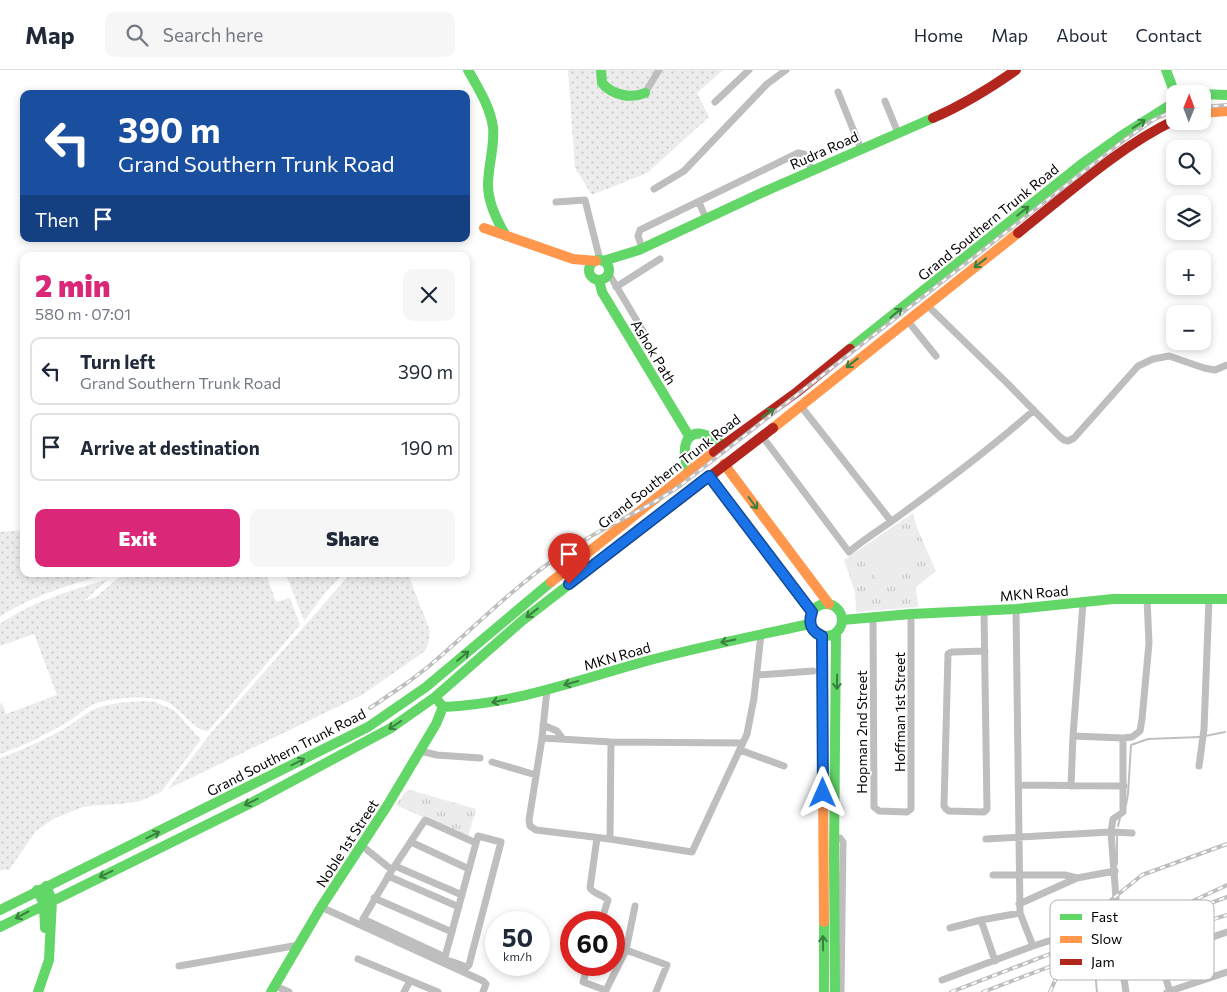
<!DOCTYPE html>
<meta charset="utf-8">
<style>
body{margin:0;font-family:Commissioner,sans-serif;background:#f6f6f7;color:#1f2937;height:100vh;display:flex;flex-direction:column;font-size:19px;white-space:nowrap}
*{box-sizing:border-box;margin:0}
p{font-size:16px;color:#747a83}
.icon{flex:none;width:28px;height:28px;fill:none;stroke:currentColor;stroke-width:2;stroke-linecap:round;stroke-linejoin:round}
.map{position:relative;flex:1;overflow:hidden}
.sheet{position:absolute;left:20px;top:182px;width:450px;height:325px;display:flex;flex-direction:column;background:#fff;border-radius:10px;box-shadow:0 2px 8px #0003}
.sheet>*{flex:none}
.banner{position:absolute;left:20px;top:20px;width:450px;height:152px;border-radius:10px;box-shadow:0 2px 8px #0003;background:#1a4fa0;color:#fff;overflow:hidden}
.needle{width:32px;rotate:1deg}
.tools{position:absolute;left:1166px;top:15px;display:grid;gap:10px}
.tools a{display:grid;place-items:center;width:45px;height:45px;border-radius:10px;background:#fff;box-shadow:0 2px 8px #0003;font-size:25px}
.speed{position:absolute;left:485px;top:841px;display:flex;gap:10px;font-size:25px;font-weight:700;text-align:center}
.speed>*{display:grid;place-content:center;width:65px;height:65px;border-radius:50%;background:#fff;box-shadow:0 2px 8px #0003;line-height:1}
.speed small{font-size:12px;font-weight:400}
.speed .limit{border:8px solid #d22;background:#fff;color:#111}
.pin{position:absolute;display:grid;place-items:center;width:42px;height:42px;color:#fff;margin:-51px -21px;border-radius:50% 50% 50% 0;rotate:-45deg;box-shadow:0 0 5px #0007}
.pin .icon{rotate:45deg}
.me{position:absolute;width:55px;margin:-28px;rotate:0deg;stroke-linejoin:round;filter:drop-shadow(0 0 4px #0008)}
.turn{display:flex;align-items:center;gap:18px;height:105px;padding:0 15px;font-size:22px}
.turn .icon{width:65px;height:65px;stroke-width:2.5}
.turn b{display:block;font-size:35px;line-height:42px}
.then{display:flex;align-items:center;height:48px;padding:0 15px;background:#0003;gap:10px;font-size:19px}
.round{display:grid;place-items:center;flex:none;width:52px;height:52px;border-radius:10px;background:#f6f6f7}
.headline{display:flex;align-items:center;justify-content:space-between;height:85px;padding:0 15px}
h1{font-size:30px;font-weight:800;line-height:38px;color:#db2777}
.primary-button{display:flex;gap:10px;margin-top:auto;padding:10px 15px}
.primary-button a{flex:1;height:58px;border-radius:10px;background:#db2777;color:#fff;font-size:20px;font-weight:800;line-height:58px;text-align:center}
.primary-button a+a{background:#f6f6f7;color:#1f2937}
ul{padding:0;list-style:none}
li{display:flex;align-items:center;gap:15px;height:68px;margin:0 10px 8px;padding:0 5px;border:2px solid #e0e1e3;border-radius:10px}
li div{flex:1}
li b{display:block;font-size:19px}
li em{font-style:normal}
header{display:flex;align-items:center;gap:30px;box-sizing:border-box;height:70px;padding:0 25px;background:#fff;border-bottom:1px solid #e0e1e3}
header strong{font-size:24px}
nav{display:flex;gap:28px;margin-inline-start:auto;font-size:18px}
.search{width:350px;height:45px;background:#f6f6f7;display:flex;align-items:center;gap:12px;box-sizing:border-box;padding:0 18px;border-radius:10px;color:#747a83;font-size:19px}
.map>svg:first-child{display:block}
.grass{fill:url(#grass-dots)}
.park{fill:url(#park-tufts)}
.pitch{fill:#ececec}
.lines{fill:none;stroke-linecap:round;stroke-linejoin:round}
.stream{stroke:#bfbfbf;stroke-width:2}
.street{stroke:#bebebe;stroke-width:7}
.fast{stroke:#63d668;stroke-width:10}
.slow{stroke:#ff974d;stroke-width:10}
.jam{stroke:#b3261e;stroke-width:10}
.rail-casing{stroke:#bebebe;stroke-width:4}
.rail{stroke:#fff;stroke-width:2;stroke-dasharray:5.5;stroke-linecap:butt}
.oneway{stroke:#3b803e}
.route-casing{stroke:#114b97;stroke-width:12}
.route{stroke:#1a73e8;stroke-width:9}
.labels{text-anchor:middle;dominant-baseline:central;stroke-width:4;stroke-linejoin:round;paint-order:stroke}
.street-label{font-size:14px;fill:#000;stroke:#fff}
.key{fill:#fff;stroke:#b2b2b2;stroke-width:1}
.key-label{font-size:14px;fill:#000}
</style>
<header>
<strong>Map</strong>
<div class="search"><svg class="icon" aria-label="search" viewBox="0 0 24 24"><circle cx="10" cy="10" r="6"/><path d="M15 15l6 6"/></svg>Search here</div>
<nav><a>Home</a><a>Map</a><a>About</a><a>Contact</a></nav>
</header>
<div class="map">
<svg width="1227" height="922" viewBox="0 0 1227 922">
<defs>
<pattern id="grass-dots" width="8" height="8" patternUnits="userSpaceOnUse" patternTransform="scale(1.25)"><rect width="8" height="8" fill="#ececec"/><path d="M2 2h.1M6 6h.1" fill="none" stroke="#c9c9c9" stroke-width="1.8" stroke-linecap="round"/></pattern>
<pattern id="park-tufts" width="24" height="20" patternUnits="userSpaceOnUse" patternTransform="scale(1.25)"><rect width="24" height="20" fill="#ececec"/><path d="M3 7l-1-3M5 7V3M7 7l1-3M15 17l-1-3M17 17v-4M19 17l1-3" fill="none" stroke="#c9c9c9"/></pattern>
</defs>
<rect width="100%" height="100%" fill="#fff"/>
<path class="grass" d="M568,0H723L697,23L709,47L647,103L592,125L575,98Z
M24,460V504H106C69,516 32,525 0,547V462Z
M123,504H266L276,532L290,528L300,555L208,661C193,662 179,632 158,629C139,626 113,627 94,634C85,638 77,646 69,651C47,664 24,676 0,684V634L2,633L6,644L57,625L34,564L0,576V554C33,531 70,521 108,509L84,531L96,527Z
M286,504H343L324,524L304,551Z
M350,504H408L430,561L428,574L425,581L362,625L168,719L211,663Z
M143,631L155,632L174,640L200,669V671L161,722L140,731L121,734L99,735L83,737L55,748L36,761L9,800H0V688C23,680 46,669 67,657C79,649 91,639 104,636C117,632 130,632 143,631Z"/>
<path class="park" d="M913,443L917,458L936,501L916,517L918,537L856,542L855,522L844,490Z
M410,720L476,739L468,767L396,735L405,722Z"/>
<path class="pitch" d="M902,457L920,482L878,511L860,487Z"/>
<g class="lines">
<path class="stream" d="M1205,666L1225,662
M1126,735L1128,724L1131,675L1148,669L1200,667
M1118,756L1120,748
M1117,766V794
M1119,846V855
M1090,873L1089,871L1119,861
M1094,891L1097,922"/>
<path class="street" d="M838,22L861,79
M645,23L659,0
M885,31L898,63
M715,32L749,0
M654,119L684,101L767,14L786,0
M556,132L585,130L600,190
M699,132L706,149
M642,178L638,166L640,160L798,83L804,84L812,100
M609,204L643,261
M616,217L660,189
M927,235L1009,315L1059,366L1064,370L1068,371L1074,368L1138,296L1153,289L1169,286L1204,298L1215,300L1227,295
M907,250L936,286
M800,335L891,451
M762,366L849,482C862,471 877,461 892,451C940,416 989,380 1034,340
M1016,539L1020,843L1033,876
M984,541L987,739L984,742L949,741L946,739L944,736L948,584L952,582L985,581
M873,547L874,737L879,741L907,742L911,739V544
M757,605L813,601
M547,620L542,668L529,750L530,756L536,760L610,769L692,782L747,664L754,628L761,564
M543,655L557,661L563,669
M542,668L611,672L743,673
M1123,668L1132,667L1140,661L1142,649L1149,573L1147,529
M740,680L784,696
M420,681L437,685L480,688
M492,692L536,705
M1199,696L1204,659L1209,529
M1018,715L1124,716
M1071,716L1073,666
M834,766L840,768L843,772L841,922
M597,768L590,818C595,825 602,824 608,830L601,852
M610,769L611,672
M986,769L1111,762L1113,749L1123,742V668L1073,666L1083,533
M411,772L469,799
M361,775L392,800L363,849L445,887L476,773L425,750L392,800
M395,796L462,825
M993,805H1065L1077,808L1115,801
M388,806L459,837
M374,828L452,862
M1019,834L1077,808
M321,837L483,911L486,914L483,922
M981,850L995,891
M950,858L981,850L1020,843
M626,880L635,836
M1159,886L1170,922
M358,889L438,922
M450,891L467,897L469,895L501,772L478,766L476,773
M588,895L583,912L605,920
M179,896L299,875
M942,910L1033,876L1111,851L1117,845V842L1111,762L1132,763
M275,916L289,922
M404,922L410,911
M605,922L626,880L667,895L656,922
M1126,922L1123,902L1125,897L1227,862
M1167,922L1227,902"/>
<path class="fast" d="M468,0C478,18 490,36 493,57C495,76 488,96 488,115C488,133 497,151 506,166
M601,0L602,13C612,25 631,29 645,23
M1166,0L1175,24
M1202,24L1227,25
M589 200a10 10 0 1 1 20 0a10 10 0 1 1-20 0Z
M603,191L639,180L768,120L933,48
M599,210L602,222L689,366
M850,279L1083,93L1121,66L1175,32
M688,401C686,392 683,382 686,373C692,355 714,367 723,375
M709,406L811,542
M810 550a16 16 0 1 1 32 0a16 16 0 1 1-32 0Z
M842,550L911,544L1016,539L1113,529H1227
M435,627L443,637C514,634 575,611 643,592C698,577 754,566 810,554
M37,820L44,834L45,858
M0,840L368,657L426,617L551,512
M824,852V922
M0,857L253,732L391,658L435,627L523,550L571,513
M38,922L49,890L52,830L46,816
M271,922L321,837L387,736L436,654L443,637
M835,922L834,787L836,563"/>
<path class="slow" d="M1202,43L1227,41
M484,158L573,189L596,191
M773,358L1018,163
M724,394L829,534
M551,512L714,382
M822,566L824,852"/>
<path class="jam" d="M933,48C963,35 989,19 1016,0
M1018,163C1066,125 1120,76 1175,50
M714,382L797,322L850,279
M571,513L773,358"/>
<g class="rail-casing">
<path id="rail" d="M1202,37L1227,35
M370,638L407,613L428,597C472,560 514,516 562,484C599,458 643,442 681,415L1123,71L1153,50L1175,40
M1178,845L1227,827
M1083,872L1105,845L1117,835
M1107,876L1186,846
M1071,877L1074,871L1100,839L1142,805L1227,774
M1054,891L1112,869
M1056,900L1089,888L1227,845
M951,922L1081,872L1178,838L1227,815
M983,922L1062,892
M1050,922L1062,895"/>
</g>
<use href="#rail" class="rail"/>
</g>
<defs><path id="oneway-shaft" d="M-6 0H5M1.5-3L5.5 0L1.5 3" fill="none" stroke-width="1.6" stroke-linecap="round" stroke-linejoin="round" transform="scale(1.25)"/></defs>
<g class="oneway">
<use href="#oneway-shaft" transform="translate(1139 54) rotate(-33)"/>
<use href="#oneway-shaft" transform="translate(1023 141) rotate(-39)"/>
<use href="#oneway-shaft" transform="translate(980 193) rotate(142)"/>
<use href="#oneway-shaft" transform="translate(896 243) rotate(-39)"/>
<use href="#oneway-shaft" transform="translate(852 293) rotate(142)"/>
<use href="#oneway-shaft" transform="translate(768 343) rotate(-35)"/>
<use href="#oneway-shaft" transform="translate(753 433) rotate(53)"/>
<use href="#oneway-shaft" transform="translate(532 543) rotate(142)"/>
<use href="#oneway-shaft" transform="translate(728 571) rotate(168)"/>
<use href="#oneway-shaft" transform="translate(463 586) rotate(-40)"/>
<use href="#oneway-shaft" transform="translate(837 612) rotate(91)"/>
<use href="#oneway-shaft" transform="translate(571 613) rotate(164)"/>
<use href="#oneway-shaft" transform="translate(499 631) rotate(168)"/>
<use href="#oneway-shaft" transform="translate(395 655) rotate(146)"/>
<use href="#oneway-shaft" transform="translate(298 692) rotate(-27)"/>
<use href="#oneway-shaft" transform="translate(251 732) rotate(154)"/>
<use href="#oneway-shaft" transform="translate(153 765) rotate(-26)"/>
<use href="#oneway-shaft" transform="translate(106 804) rotate(154)"/>
<use href="#oneway-shaft" transform="translate(22 845) rotate(152)"/>
<use href="#oneway-shaft" transform="translate(823 873) rotate(-91)"/>
</g>
<g class="lines">
<g class="route-casing">
<path id="route" d="M569,514L709,406L812,542C808,554 811,561 822,566L823,723"/>
</g>
<use href="#route" class="route"/>
</g>
<g class="labels">
<g class="street-label">
<text transform="translate(824 80) rotate(-24)">Rudra Road</text>
<text transform="translate(988 152) rotate(-39)">Grand Southern Trunk Road</text>
<text transform="translate(654 282) rotate(59)">Ashok Path</text>
<text transform="translate(669 401) rotate(-38)">Grand Southern Trunk Road</text>
<text transform="translate(1034 523) rotate(-5)">MKN Road</text>
<text transform="translate(617 586) rotate(-16)">MKN Road</text>
<text transform="translate(899 642) rotate(-90)">Hoffman 1st Street</text>
<text transform="translate(861 662) rotate(-90)">Hopman 2nd Street</text>
<text transform="translate(286 682) rotate(-27)">Grand Southern Trunk Road</text>
<text transform="translate(347 773) rotate(-57)">Noble 1st Street</text>
</g>
</g>
<rect x="1050" y="830" width="164" height="80" rx="8" class="key"/>
<rect x="1060" y="844" width="22" height="6" fill="#63d668"/>
<rect x="1060" y="866" width="22" height="7" fill="#ff974d"/>
<rect x="1060" y="889" width="22" height="6" fill="#b3261e"/>
<g class="key-label">
<text x="1091" y="852">Fast</text>
<text x="1091" y="874">Slow</text>
<text x="1091" y="897">Jam</text>
</g>
</svg>
<div class="tools">
<a><svg class="needle" viewBox="-14 -14 28 28"><path d="M0-13l5 13h-10z" fill="#e53935"/><path d="M0 13l5-13h-10z" fill="#747a83"/></svg></a>
<a><svg class="icon" aria-label="search" viewBox="0 0 24 24"><circle cx="10" cy="10" r="6"/><path d="M15 15l6 6"/></svg></a>
<a><svg class="icon" aria-label="layers" viewBox="0 0 24 24"><path d="M12 4l9 5-9 5-9-5zM3 14l9 5 9-5"/></svg></a>
<a>+</a>
<a>−</a>
</div>
<div class="speed"><div>50<small>km/h</small></div><div class="limit">60</div></div>
<div class="pin" style="left:569px;top:514px;background:#d93025"><svg class="icon" aria-label="arrive" viewBox="0 0 24 24"><path d="M6 21V4h12l-3 4 3 4H6"/></svg></div>
<svg class="me" style="left:823px;top:723px" viewBox="-20 -20 40 40"><path d="M0-17L14 15 0 8-14 15z" fill="#1a73e8" stroke="#fff" stroke-width="4"/></svg>
<div class="banner">
<div class="turn"><svg class="icon" aria-label="left" viewBox="0 0 24 24"><path d="M17 20v-9H6M10 6l-5 5 5 5"/></svg><div><b>390 m</b>Grand Southern Trunk Road</div></div>
<div class="then">Then<svg class="icon" aria-label="arrive" viewBox="0 0 24 24"><path d="M6 21V4h12l-3 4 3 4H6"/></svg></div>
</div>
<section class="sheet">
<div class="headline"><div><h1>2 min</h1><p>580 m · 07:01</p></div><a class="round"><svg class="icon" aria-label="close" viewBox="0 0 24 24"><path d="M6 6l12 12M18 6L6 18"/></svg></a></div>
<ul>
<li><svg class="icon" aria-label="left" viewBox="0 0 24 24"><path d="M17 20v-9H6M10 6l-5 5 5 5"/></svg><div><b>Turn left</b><p>Grand Southern Trunk Road</p></div><em>390 m</em></li>
<li><svg class="icon" aria-label="arrive" viewBox="0 0 24 24"><path d="M6 21V4h12l-3 4 3 4H6"/></svg><div><b>Arrive at destination</b></div><em>190 m</em></li>
</ul>
<div class="primary-button"><a>Exit</a><a>Share</a></div>
</section>
</div>
